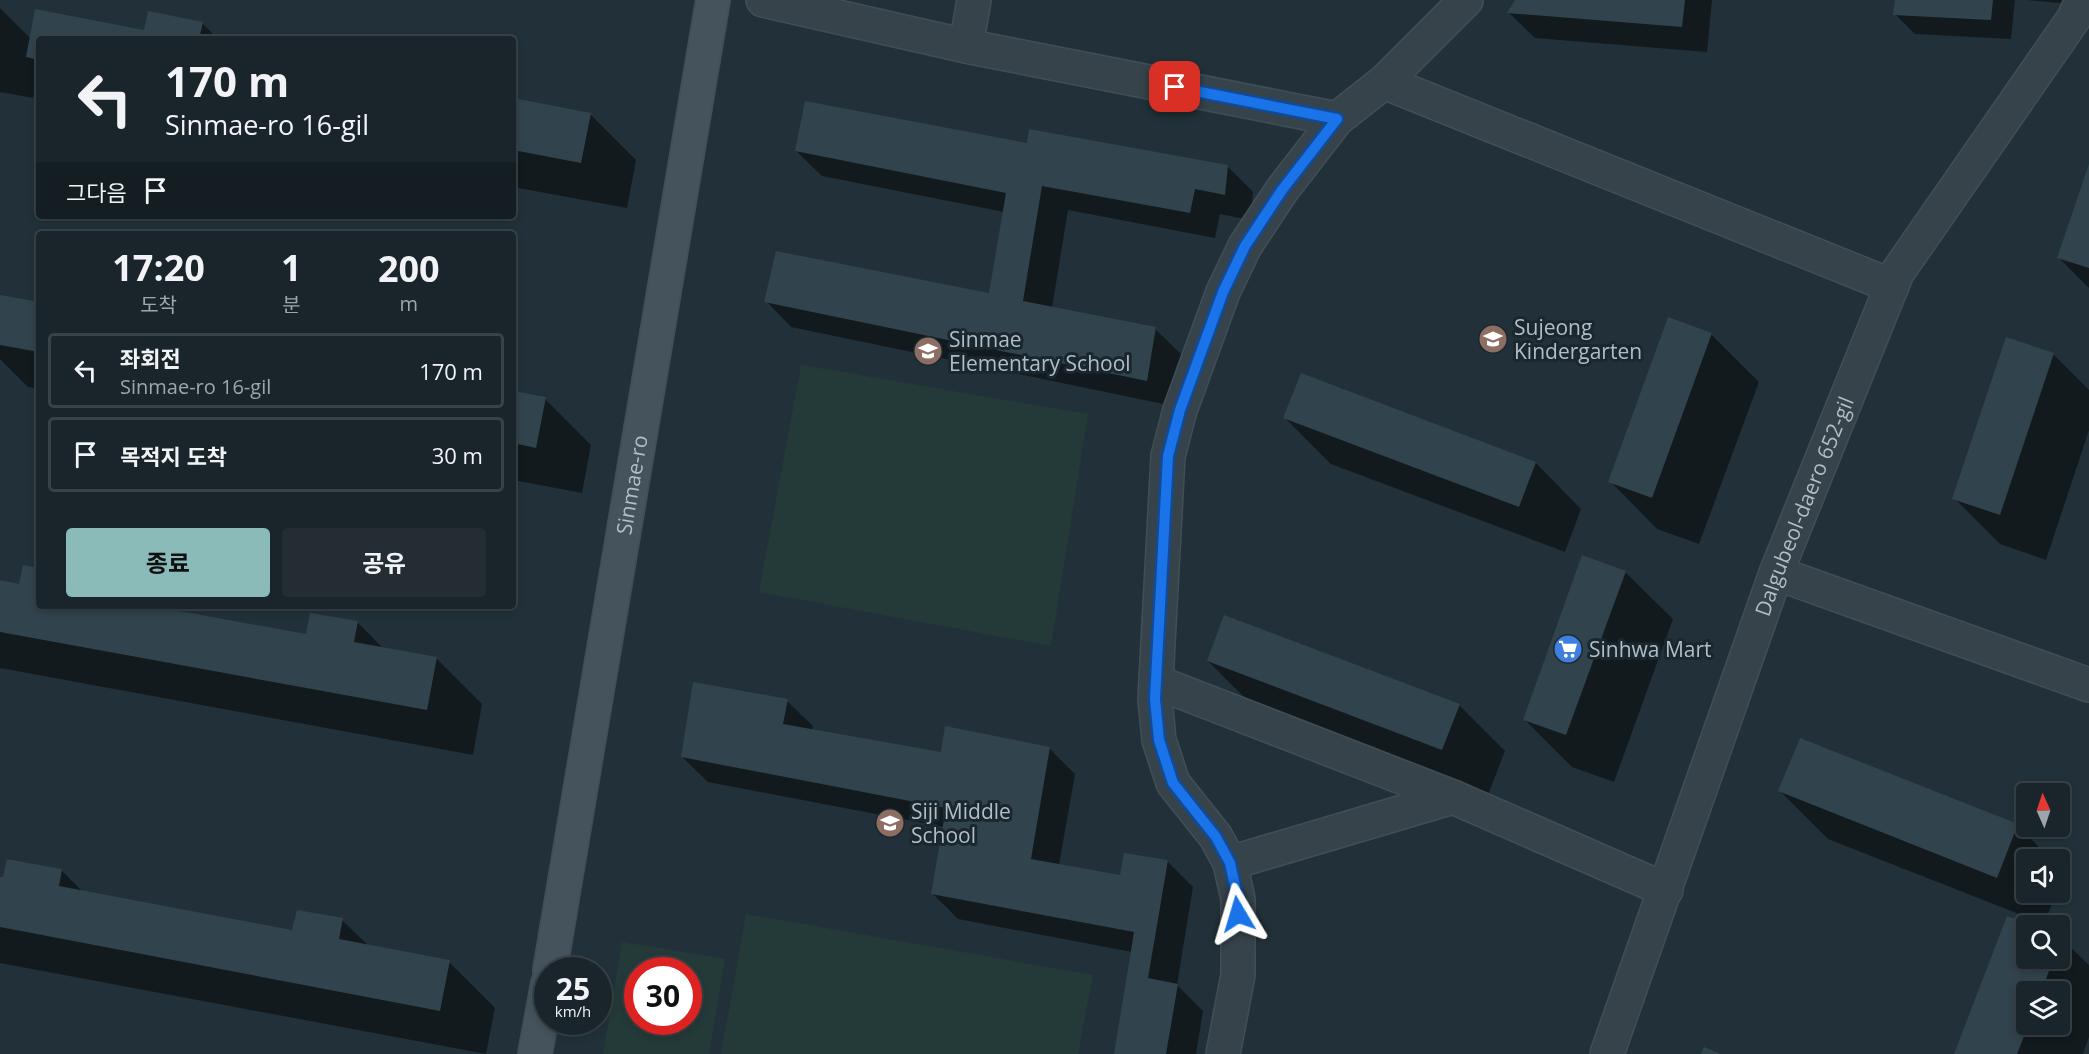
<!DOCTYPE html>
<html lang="ko">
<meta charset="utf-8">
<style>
body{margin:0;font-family:"Open Sans","Noto Sans KR",sans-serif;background:#232d33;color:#f1f3f6;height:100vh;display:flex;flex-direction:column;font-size:22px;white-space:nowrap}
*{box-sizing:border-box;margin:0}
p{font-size:20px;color:#9fa5a9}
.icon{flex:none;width:33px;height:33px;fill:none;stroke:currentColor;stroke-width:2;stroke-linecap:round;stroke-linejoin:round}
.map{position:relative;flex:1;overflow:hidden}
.panel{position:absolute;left:36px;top:231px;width:480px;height:378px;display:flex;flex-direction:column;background:#1a252b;border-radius:6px;box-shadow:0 3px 9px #0003,0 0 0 2px #384247}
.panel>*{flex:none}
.hud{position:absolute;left:36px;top:36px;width:480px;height:183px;border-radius:6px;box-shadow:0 3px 9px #0003,0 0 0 2px #384247;background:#1a252b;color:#f1f3f6;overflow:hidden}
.needle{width:39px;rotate:357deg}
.buttons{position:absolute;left:2016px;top:783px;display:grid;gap:12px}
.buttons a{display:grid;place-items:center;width:54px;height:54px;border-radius:6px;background:#1a252b;box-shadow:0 3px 9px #0003,0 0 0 2px #384247;font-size:30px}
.speed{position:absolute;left:534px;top:957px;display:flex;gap:12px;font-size:30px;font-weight:700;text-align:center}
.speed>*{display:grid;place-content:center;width:78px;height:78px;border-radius:50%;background:#1a252b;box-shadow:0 3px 9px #0003,0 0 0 2px #384247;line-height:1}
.speed small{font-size:15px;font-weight:400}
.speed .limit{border:9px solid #d22;background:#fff;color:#111}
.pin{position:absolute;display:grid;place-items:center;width:51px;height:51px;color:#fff;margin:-26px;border-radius:12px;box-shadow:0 3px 9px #0006}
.me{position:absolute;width:66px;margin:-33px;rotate:353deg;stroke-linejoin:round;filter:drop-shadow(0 0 4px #0008)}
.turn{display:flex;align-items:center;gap:21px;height:126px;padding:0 30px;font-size:27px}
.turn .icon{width:78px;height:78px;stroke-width:2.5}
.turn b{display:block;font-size:42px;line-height:51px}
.then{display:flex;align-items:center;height:57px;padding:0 30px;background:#0003;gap:12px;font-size:22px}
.eta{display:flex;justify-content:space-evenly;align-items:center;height:102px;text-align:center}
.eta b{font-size:36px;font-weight:700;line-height:42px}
.action{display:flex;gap:12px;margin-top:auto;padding:12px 30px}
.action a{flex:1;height:69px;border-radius:6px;background:#8bbbb9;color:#111;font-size:24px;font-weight:700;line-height:69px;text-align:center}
.action a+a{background:#232d33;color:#f1f3f6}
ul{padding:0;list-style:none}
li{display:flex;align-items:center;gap:18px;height:75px;margin:0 12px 9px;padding:0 18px;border:3px solid #384247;border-radius:6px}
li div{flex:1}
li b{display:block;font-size:22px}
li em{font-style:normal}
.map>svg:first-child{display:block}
.green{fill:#243a38;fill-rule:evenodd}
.shadow{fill:#0007;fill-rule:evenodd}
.building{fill:#31434d}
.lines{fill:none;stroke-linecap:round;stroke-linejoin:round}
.street-casing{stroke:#424e56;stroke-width:36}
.secondary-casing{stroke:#424e56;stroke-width:36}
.street{stroke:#36434a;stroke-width:33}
.secondary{stroke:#44535c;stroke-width:33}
.route-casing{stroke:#114b97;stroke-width:15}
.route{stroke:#1a73e8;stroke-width:10}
.labels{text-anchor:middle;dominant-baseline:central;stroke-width:6;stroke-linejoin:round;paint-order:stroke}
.poi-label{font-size:21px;fill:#b1bec6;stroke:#1b272e;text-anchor:start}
.street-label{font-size:21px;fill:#b1bec6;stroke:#1b272e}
</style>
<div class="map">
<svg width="2089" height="1054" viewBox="0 0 2089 1054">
<rect width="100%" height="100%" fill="#223139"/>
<path class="green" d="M801,365L1088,414L1051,646L759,592Z
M746,914L1093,975L1078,1054H721Z
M622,942L725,959L709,1054H603ZM638,970H688V1022H638Z"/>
<path class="shadow" d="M1516,0H1712L1707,52L1535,38L1509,13Z
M1896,0H2015L2011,39L1915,34L1895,14Z
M2027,0H2082L2081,5Z
M0,8L31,39L145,32L202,23L218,39H39V69L33,98L0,92Z
M513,99L590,114L636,160L627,208L513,187Z
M1029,144L1227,166L1253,192L1250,220L1220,214L1215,238L1068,210L1052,308L1155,329L1181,354L1173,406L791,327L766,301L990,295L1004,212L822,176L796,151Z
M2089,168V288L2059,258Z
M0,297L39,304V389L28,387L0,359Z
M1711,334L1759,382L1699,544L1657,529L1610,481Z
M2053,354L2089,390V430L2046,560L2000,544L1954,498Z
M513,392L545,399L591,445L582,493L513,480Z
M1285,418L1536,463L1581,509L1565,552L1331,464Z
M39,569V606H144L307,636L312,614L358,623L384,649L436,658L482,704L473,755L0,668V582L20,585Z
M1625,572L1673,619L1614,782L1572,767L1524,719Z
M1208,661L1459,705L1505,751L1488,795L1254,707Z
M787,701L813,726L812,730L942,754L1050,749L1075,774L1059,865L1121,877L1167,861L1193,887L1177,985L1203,1011L1196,1054H1116L1132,952L958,919L932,893L944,827L708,782L682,757Z
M1780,791L2017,825L2052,860H2026V892H2057L2044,924L1828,839Z
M2060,867L2065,873L2060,885Z
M61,870L83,892L294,932L342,920L369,946L449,962L495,1008L486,1054L0,963V878Z
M2008,918L2026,926V958H2060V937L2089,965V1037L2083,1054H1955ZM2026,992H2060V1024H2026Z"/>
<path class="building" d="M1515,0H1685L1682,27L1507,13Z
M1895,0H1993L1991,20L1893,15Z
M35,9L144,30L148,11L203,22L199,39H39V60L26,57Z
M513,98L591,113L581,163L513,150Z
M805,101L1027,143L1029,129L1228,165L1225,195L1195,189L1190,213L1042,186L1023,301L1156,327L1147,381L764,302L776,251L989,293L1006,193L795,151Z
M2089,164V268L2057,258Z
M0,295L39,302V352L0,345Z
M1668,317L1712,333L1652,498L1608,482Z
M2006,337L2054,353L2000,515L1952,499Z
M1301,373L1536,462L1519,507L1283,418Z
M513,391L546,397L536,448L513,443Z
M1582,555L1626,571L1566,735L1523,720Z
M23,565L39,568V606H152L306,634L310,613L358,621L354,642L437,657L427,710L0,632V580L19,584Z
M1224,615L1460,704L1442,750L1207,661Z
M693,682L788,699L783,724L941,752L945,726L1050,747L1031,859L1120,875L1124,853L1168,860L1148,978L1178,984L1166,1054H1114L1134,932L931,894L946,808L681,757Z
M1800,738L2018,824L1997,878L1778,791Z
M7,859L62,869L59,886L292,930L297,910L343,918L339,939L450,960L440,1011L0,927V877H3Z
M2007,916L2032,925L2026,926V958H2054L2041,992H2026L2029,1024L2017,1054H1954Z
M1704,1047L1721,1054H1701Z"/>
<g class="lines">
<g class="street-casing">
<g id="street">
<path d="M763,0L966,46L1337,119"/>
<path d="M966,46L974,0"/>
<path d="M1384,82L1892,286"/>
<path d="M1776,573L2089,685"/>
<path d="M1156,682L1453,797"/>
<path d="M1230,863L1453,797L1666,890"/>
<path d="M1223,1054L1238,975V899L1230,863L1216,837L1173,783L1159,740L1155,699L1168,456L1180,410L1223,292L1245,246L1282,190L1337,119L1384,82L1466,0"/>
<path id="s1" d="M1607,1054L1776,573L1897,273L2074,18L2082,0"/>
</g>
</g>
<g class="secondary-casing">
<g id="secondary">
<path id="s2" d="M550,970L713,0"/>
<path d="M535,1054L548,983"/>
</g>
</g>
<use href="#street" class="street"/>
<use href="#secondary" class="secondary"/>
</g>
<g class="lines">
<g class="route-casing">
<path id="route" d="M1175,87L1337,119L1282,190L1245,246L1223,292L1180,410L1168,456L1155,699L1159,740L1173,783L1216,837L1230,863L1238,899V914"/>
</g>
<use href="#route" class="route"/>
</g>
<defs>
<g id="school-disc" transform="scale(1.5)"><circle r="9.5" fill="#8d6e63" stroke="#1b272e"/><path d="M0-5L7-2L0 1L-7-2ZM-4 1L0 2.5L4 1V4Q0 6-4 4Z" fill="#fff"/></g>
<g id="supermarket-disc" transform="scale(1.5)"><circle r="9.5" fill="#3f7fe0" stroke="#1b272e"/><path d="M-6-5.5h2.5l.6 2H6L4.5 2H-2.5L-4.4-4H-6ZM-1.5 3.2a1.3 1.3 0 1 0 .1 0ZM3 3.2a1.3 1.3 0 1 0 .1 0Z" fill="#fff"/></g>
</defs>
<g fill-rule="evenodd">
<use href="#school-disc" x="1493" y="339"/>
<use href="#school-disc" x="928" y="351"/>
<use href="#supermarket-disc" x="1568" y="649"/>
<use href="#school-disc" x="890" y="823"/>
</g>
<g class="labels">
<g class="poi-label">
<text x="1514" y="327">Sujeong<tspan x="1514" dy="24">Kindergarten</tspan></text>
<text x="949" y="339">Sinmae<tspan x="949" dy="24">Elementary School</tspan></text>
<text x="1589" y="649">Sinhwa Mart</text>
<text x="911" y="811">Siji Middle<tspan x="911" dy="24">School</tspan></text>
</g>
<g class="street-label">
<text stroke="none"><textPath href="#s2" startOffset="492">Sinmae-ro</textPath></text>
<text stroke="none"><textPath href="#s1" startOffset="582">Dalgubeol-daero 652-gil</textPath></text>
</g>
</g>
</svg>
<div class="buttons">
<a><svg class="needle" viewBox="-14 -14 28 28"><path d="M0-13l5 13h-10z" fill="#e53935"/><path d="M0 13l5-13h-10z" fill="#9fa5a9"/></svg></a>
<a><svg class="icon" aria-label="sound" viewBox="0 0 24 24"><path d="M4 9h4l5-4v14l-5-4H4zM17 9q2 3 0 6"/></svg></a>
<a><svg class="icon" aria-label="search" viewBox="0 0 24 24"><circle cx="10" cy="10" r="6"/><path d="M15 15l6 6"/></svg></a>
<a><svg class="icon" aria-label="layers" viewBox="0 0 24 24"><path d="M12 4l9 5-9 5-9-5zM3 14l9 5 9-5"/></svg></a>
</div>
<div class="speed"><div>25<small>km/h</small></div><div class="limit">30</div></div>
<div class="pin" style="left:1175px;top:87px;background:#d93025"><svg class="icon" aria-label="arrive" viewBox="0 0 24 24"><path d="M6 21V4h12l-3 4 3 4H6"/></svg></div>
<svg class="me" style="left:1238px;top:914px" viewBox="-20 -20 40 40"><path d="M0-17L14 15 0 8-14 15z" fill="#1a73e8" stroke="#fff" stroke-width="4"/></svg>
<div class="hud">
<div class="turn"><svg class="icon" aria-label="left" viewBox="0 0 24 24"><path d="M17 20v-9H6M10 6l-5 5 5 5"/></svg><div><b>170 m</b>Sinmae-ro 16-gil</div></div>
<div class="then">그다음<svg class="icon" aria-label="arrive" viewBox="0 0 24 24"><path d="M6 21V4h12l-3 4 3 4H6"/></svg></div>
</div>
<section class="panel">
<div class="eta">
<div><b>17:20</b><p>도착</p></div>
<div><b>1</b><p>분</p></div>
<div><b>200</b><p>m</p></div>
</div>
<ul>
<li><svg class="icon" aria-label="left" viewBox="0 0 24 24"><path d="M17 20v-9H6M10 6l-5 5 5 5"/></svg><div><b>좌회전</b><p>Sinmae-ro 16-gil</p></div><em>170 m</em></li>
<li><svg class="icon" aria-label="arrive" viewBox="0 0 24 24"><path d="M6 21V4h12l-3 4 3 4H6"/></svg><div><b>목적지 도착</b></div><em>30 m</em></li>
</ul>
<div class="action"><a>종료</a><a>공유</a></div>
</section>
</div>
